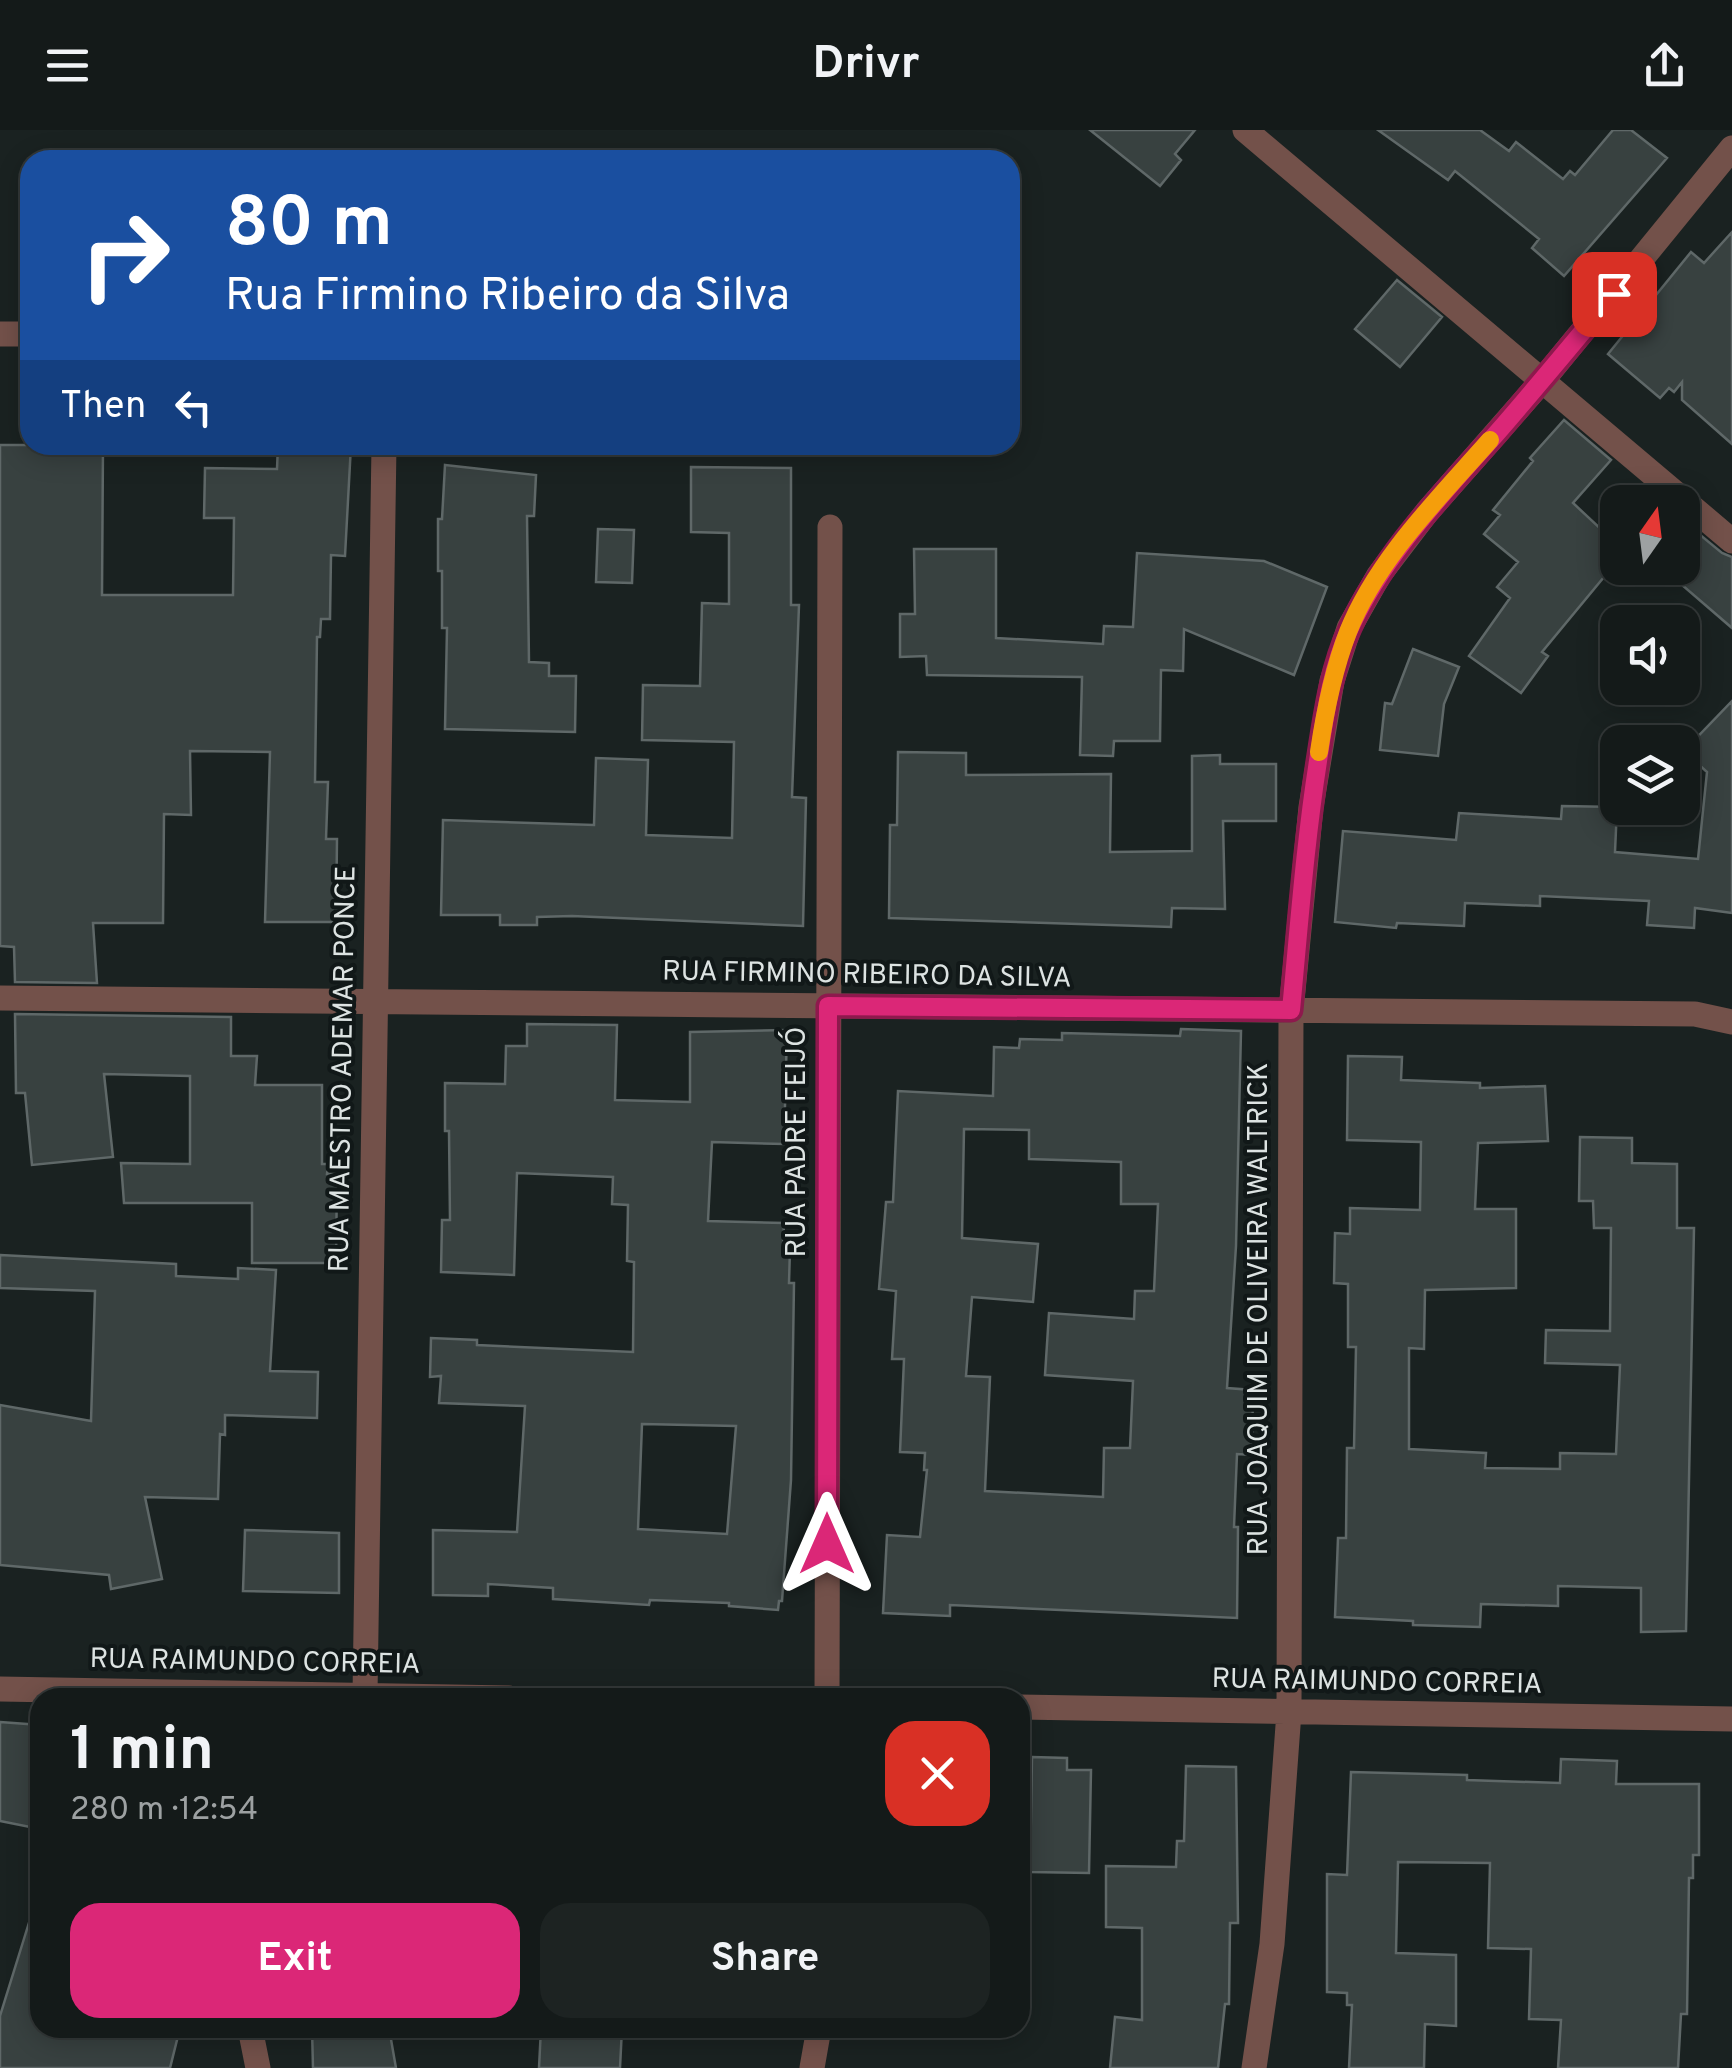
<!DOCTYPE html>
<meta charset="utf-8">
<style>
body{margin:0;font-family:Overpass,sans-serif;background:#1d2322;color:#f1f3f6;height:100vh;display:flex;flex-direction:column;font-size:38px;white-space:nowrap}
*{box-sizing:border-box;margin:0}
p{font-size:32px;color:#9da1a2}
.icon{flex:none;width:55px;height:55px;fill:none;stroke:currentColor;stroke-width:2;stroke-linecap:round;stroke-linejoin:round}
.map{position:relative;flex:1;overflow:hidden}
.side{position:absolute;left:30px;top:1558px;width:1000px;height:350px;display:flex;flex-direction:column;background:#141a19;border-radius:30px;box-shadow:0 5px 25px #0003,0 0 0 2px #333838}
.side>*{flex:none}
.banner{position:absolute;left:20px;top:20px;width:1000px;height:305px;border-radius:30px;box-shadow:0 5px 25px #0003,0 0 0 2px #333838;background:#1a4fa0;color:#fff;overflow:hidden}
.needle{width:65px;rotate:14deg}
.buttons{position:absolute;left:1600px;top:355px;display:grid;gap:20px}
.buttons a{display:grid;place-items:center;width:100px;height:100px;border-radius:20px;background:#141a19;box-shadow:0 5px 25px #0003,0 0 0 2px #333838;font-size:50px}
.pin{position:absolute;display:grid;place-items:center;width:85px;height:85px;color:#fff;margin:-42px;border-radius:20px;box-shadow:0 5px 15px #0006}
.me{position:absolute;width:110px;margin:-55px;rotate:0deg;stroke-linejoin:round;filter:drop-shadow(0 0 8px #0008)}
.turn{display:flex;align-items:center;gap:35px;height:210px;padding:0 40px;font-size:45px}
.turn .icon{width:130px;height:130px;stroke-width:2.5}
.turn b{display:block;font-size:70px;line-height:85px}
.then{display:flex;align-items:center;height:95px;padding:0 40px;background:#0003;gap:20px;font-size:38px}
.round{display:grid;place-items:center;flex:none;width:105px;height:105px;border-radius:30px;background:#1d2322}
.overview{display:flex;align-items:center;justify-content:space-between;height:170px;padding:0 40px}
h1{font-size:60px;font-weight:700;line-height:75px}
.action{display:flex;gap:20px;margin-top:auto;padding:20px 40px}
.action a{flex:1;height:115px;border-radius:30px;background:#db2777;color:#fff;font-size:40px;font-weight:700;line-height:115px;text-align:center}
.action a+a{background:#1d2322;color:#f1f3f6}
header{display:flex;justify-content:space-between;align-items:center;height:130px;padding:0 40px;background:#141a19;font-size:45px;font-weight:700}
.map>svg:first-child{display:block}
.building{fill:#384140;stroke:#5f6868;stroke-width:2.5;fill-rule:evenodd}
.lines{fill:none;stroke-linecap:round;stroke-linejoin:round}
.street{stroke:#73514a;stroke-width:25}
.route-casing{stroke:#8e194d;stroke-width:25}
.route{stroke:#db2777;stroke-width:18}
.slow{stroke:#f59e0b;stroke-width:18}
.labels{text-anchor:middle;dominant-baseline:central;stroke-width:8;stroke-linejoin:round;paint-order:stroke}
.street-label{font-size:28px;fill:#dde3e2;stroke:#111818}
</style>
<header><svg class="icon" aria-label="menu" viewBox="0 0 24 24"><path d="M4 6h16M4 12h16M4 18h16"/></svg>Drivr<svg class="icon" aria-label="share" viewBox="0 0 24 24"><path d="M12 15V3M7 8l5-5 5 5M5 13v7h14v-7"/></svg></header>
<div class="map">
<svg width="1732" height="1938" viewBox="0 0 1732 1938">
<rect width="100%" height="100%" fill="#1a2221"/>
<path class="building" d="M1090,0H1195L1175,24L1181,30L1160,56Z
M1378,0H1480L1509,21L1516,12L1563,49L1570,41L1575,45L1613,0H1631L1667,28L1564,146L1532,118L1539,109L1455,41L1448,50Z
M1732,102V314L1682,270V252L1674,262L1669,258L1660,268L1608,224L1691,122L1704,133Z
M1397,150L1442,187L1400,237L1355,199Z
M1564,290L1611,330L1573,373L1618,415V430L1542,522L1548,526L1521,563L1469,526L1510,468L1497,457L1518,432L1484,404L1500,385L1493,380L1533,331L1530,328Z
M0,315H103L102,465H233L234,388H204L205,338L277,339L278,315H351L345,426L331,425L330,489H321L320,507H317L315,652H328L326,709H337L336,792H265L270,622L190,621L191,685L164,684L163,793H93L97,853L15,852L14,817L0,816Z
M445,335L536,345L534,386H527L529,532L549,533V546H576L575,602L445,599L447,498H442V441H438V389H442Z
M691,337L791,338V475H799L792,667L806,668L803,796L572,786L537,787V795H500V785H441L443,690L594,695L596,628L648,630L646,705L732,708L734,612L642,610L643,555L700,556L702,473L729,474V403L691,402Z
M1682,390L1722,423L1732,427V498L1682,455Z
M598,399L634,400L632,453L596,452Z
M914,419H996V508L1103,514L1104,496L1133,497L1137,423L1264,431L1327,457L1294,545L1184,499L1183,541L1161,540L1160,611H1114L1113,626L1080,625L1082,547L927,545L926,526L900,527V484H915Z
M1413,519L1459,537L1444,574L1438,626L1380,620L1385,573L1392,574Z
M1732,571V783L1695,778L1694,798L1647,795L1649,771L1540,766V776L1465,773L1464,796L1397,793L1396,798L1335,792L1343,701L1456,710L1459,683L1561,689L1562,676L1617,677L1615,722L1698,729L1707,642L1684,621Z
M898,622L966,623V645L1111,644L1110,722L1192,721V626L1220,625V634H1276V691H1223L1225,779L1172,778L1171,797L889,788L890,695H897Z
M15,884L231,887V926H257L255,955H322V1034H328L327,1044H337L336,1133H252V1073H124L121,1033L190,1034V946L104,944L113,1027L32,1035L25,963H16Z
M527,894L617,895L615,970L690,972V902L787,900L784,1014L712,1012L708,1091L784,1093L783,1119H790L789,1153H794L791,1350L782,1471H779L778,1480L729,1476V1473L650,1470L649,1475L553,1469V1458L488,1454V1466L433,1465V1400L517,1402L525,1276L439,1273L441,1246L430,1247L431,1208L477,1210V1215L633,1222L634,1132L627,1131L628,1075L612,1074L613,1047L517,1043L514,1145L441,1142L442,1090H450L449,1001H445V953L505,954L506,916H527ZM642,1294L736,1296L727,1404L638,1399Z
M1181,899L1241,901L1236,1116L1227,1258L1253,1260L1252,1325L1237,1324L1234,1397H1238L1237,1488L950,1475V1486L883,1483L887,1405L920,1407L927,1340H924L925,1323L900,1322L904,1229H892L896,1161L879,1159L886,1072H893L898,961L993,966L994,917L1019,918L1020,909L1062,910V903L1180,906ZM964,999L1029,1000V1029L1121,1032V1074H1158L1154,1161H1135L1134,1189L1049,1183L1045,1245L1133,1251L1130,1318H1104L1103,1367L985,1361L990,1247L966,1246L972,1167L1033,1172L1038,1114L962,1108Z
M1348,926L1402,927L1401,950L1480,953V958L1545,956L1548,1011L1478,1013L1475,1079H1516V1158L1425,1160L1424,1219L1409,1218V1319L1486,1323L1485,1338L1560,1339V1323L1616,1324L1620,1235L1545,1233L1546,1200L1610,1201L1611,1098H1594L1593,1071H1579L1580,1007L1632,1008V1033L1677,1034V1098H1694L1686,1501L1641,1502V1458L1558,1456V1476L1481,1474L1480,1497L1413,1495V1491L1335,1487L1338,1408H1346L1347,1318H1354L1356,1217H1348V1154L1334,1153L1335,1103L1350,1104V1078L1420,1080L1421,1012L1347,1010Z
M0,1125L176,1134V1146L238,1149V1138L276,1140L270,1241L318,1242L317,1288L225,1285V1305L220,1304L218,1369L145,1367L162,1449L111,1459L109,1445L0,1435V1275L91,1291L95,1161L0,1158Z
M245,1400L339,1403V1463L243,1461Z
M0,1592L40,1595V1699L0,1691Z
M1032,1627L1067,1628V1640H1091L1089,1743L1030,1742Z
M1561,1629L1617,1631L1616,1654H1699V1725H1693V1748H1689L1687,1884H1681L1678,1938H1558L1561,1890L1529,1889L1531,1819L1488,1818L1490,1733L1398,1732L1396,1823L1456,1825V1896L1425,1894L1424,1938H1349L1352,1875H1347V1863L1327,1862V1744L1347,1745L1351,1642L1467,1645V1650L1560,1653Z
M1186,1636L1236,1637L1238,1793H1230L1229,1874H1225L1218,1938H1110L1115,1887L1142,1890V1798L1106,1797V1736L1176,1737L1177,1711H1184Z
M32,1783L40,1784V1898H180L170,1938H0V1886Z
M312,1898H389L396,1938H313Z
M541,1898H622L620,1938H539Z"/>
<g class="lines">
<path class="street" d="M1245,0L1732,411
M0,204H30
M0,868L1695,884L1732,892
M0,1559L509,1568
M365,1565L384,315
M827,1568L830,397
M1020,1577L1732,1589
M250,1898L258,1938
M812,1938L819,1898
M1254,1938L1272,1814L1289,1582L1291,881L1311,677L1332,551L1349,498L1379,445L1427,382L1542,251L1732,18"/>
</g>
<g class="lines">
<g class="route-casing">
<path id="route" d="M827,1414L828,876L1291,880C1299,797 1305,714 1318,631C1325,586 1331,539 1350,498C1384,424 1443,364 1496,304C1536,258 1575,211 1614,164"/>
</g>
<use href="#route" class="route"/>
<path class="slow" d="M1319,622C1325,581 1333,541 1348,502C1377,429 1439,368 1490,310"/>
</g>
<g class="labels">
<g class="street-label">
<text transform="translate(867 846) rotate(1)">RUA FIRMINO RIBEIRO DA SILVA</text>
<text transform="translate(344 939) rotate(-89)">RUA MAESTRO ADEMAR PONCE</text>
<text transform="translate(798 1012) rotate(-90)">RUA PADRE FEIJÓ</text>
<text transform="translate(1260 1179) rotate(-90)">RUA JOAQUIM DE OLIVEIRA WALTRICK</text>
<text transform="translate(255 1533) rotate(1)">RUA RAIMUNDO CORREIA</text>
<text transform="translate(1377 1553) rotate(1)">RUA RAIMUNDO CORREIA</text>
</g>
</g>
</svg>
<div class="buttons">
<a><svg class="needle" viewBox="-14 -14 28 28"><path d="M0-13l5 13h-10z" fill="#e53935"/><path d="M0 13l5-13h-10z" fill="#9da1a2"/></svg></a>
<a><svg class="icon" aria-label="sound" viewBox="0 0 24 24"><path d="M4 9h4l5-4v14l-5-4H4zM17 9q2 3 0 6"/></svg></a>
<a><svg class="icon" aria-label="layers" viewBox="0 0 24 24"><path d="M12 4l9 5-9 5-9-5zM3 14l9 5 9-5"/></svg></a>
</div>
<div class="pin" style="left:1614px;top:164px;background:#d93025"><svg class="icon" aria-label="arrive" viewBox="0 0 24 24"><path d="M6 21V4h12l-3 4 3 4H6"/></svg></div>
<svg class="me" style="left:827px;top:1414px" viewBox="-20 -20 40 40"><path d="M0-17L14 15 0 8-14 15z" fill="#db2777" stroke="#fff" stroke-width="4"/></svg>
<div class="banner">
<div class="turn"><svg class="icon" aria-label="right" viewBox="0 0 24 24"><path d="M7 20v-9h11M14 6l5 5-5 5"/></svg><div><b>80 m</b>Rua Firmino Ribeiro da Silva</div></div>
<div class="then">Then<svg class="icon" aria-label="left" viewBox="0 0 24 24"><path d="M17 20v-9H6M10 6l-5 5 5 5"/></svg></div>
</div>
<section class="side">
<div class="overview"><div><h1>1 min</h1><p>280 m · 12:54</p></div><a class="round" style="background:#d93025;color:#fff"><svg class="icon" aria-label="close" viewBox="0 0 24 24"><path d="M6 6l12 12M18 6L6 18"/></svg></a></div>
<div class="action"><a>Exit</a><a>Share</a></div>
</section>
</div>
